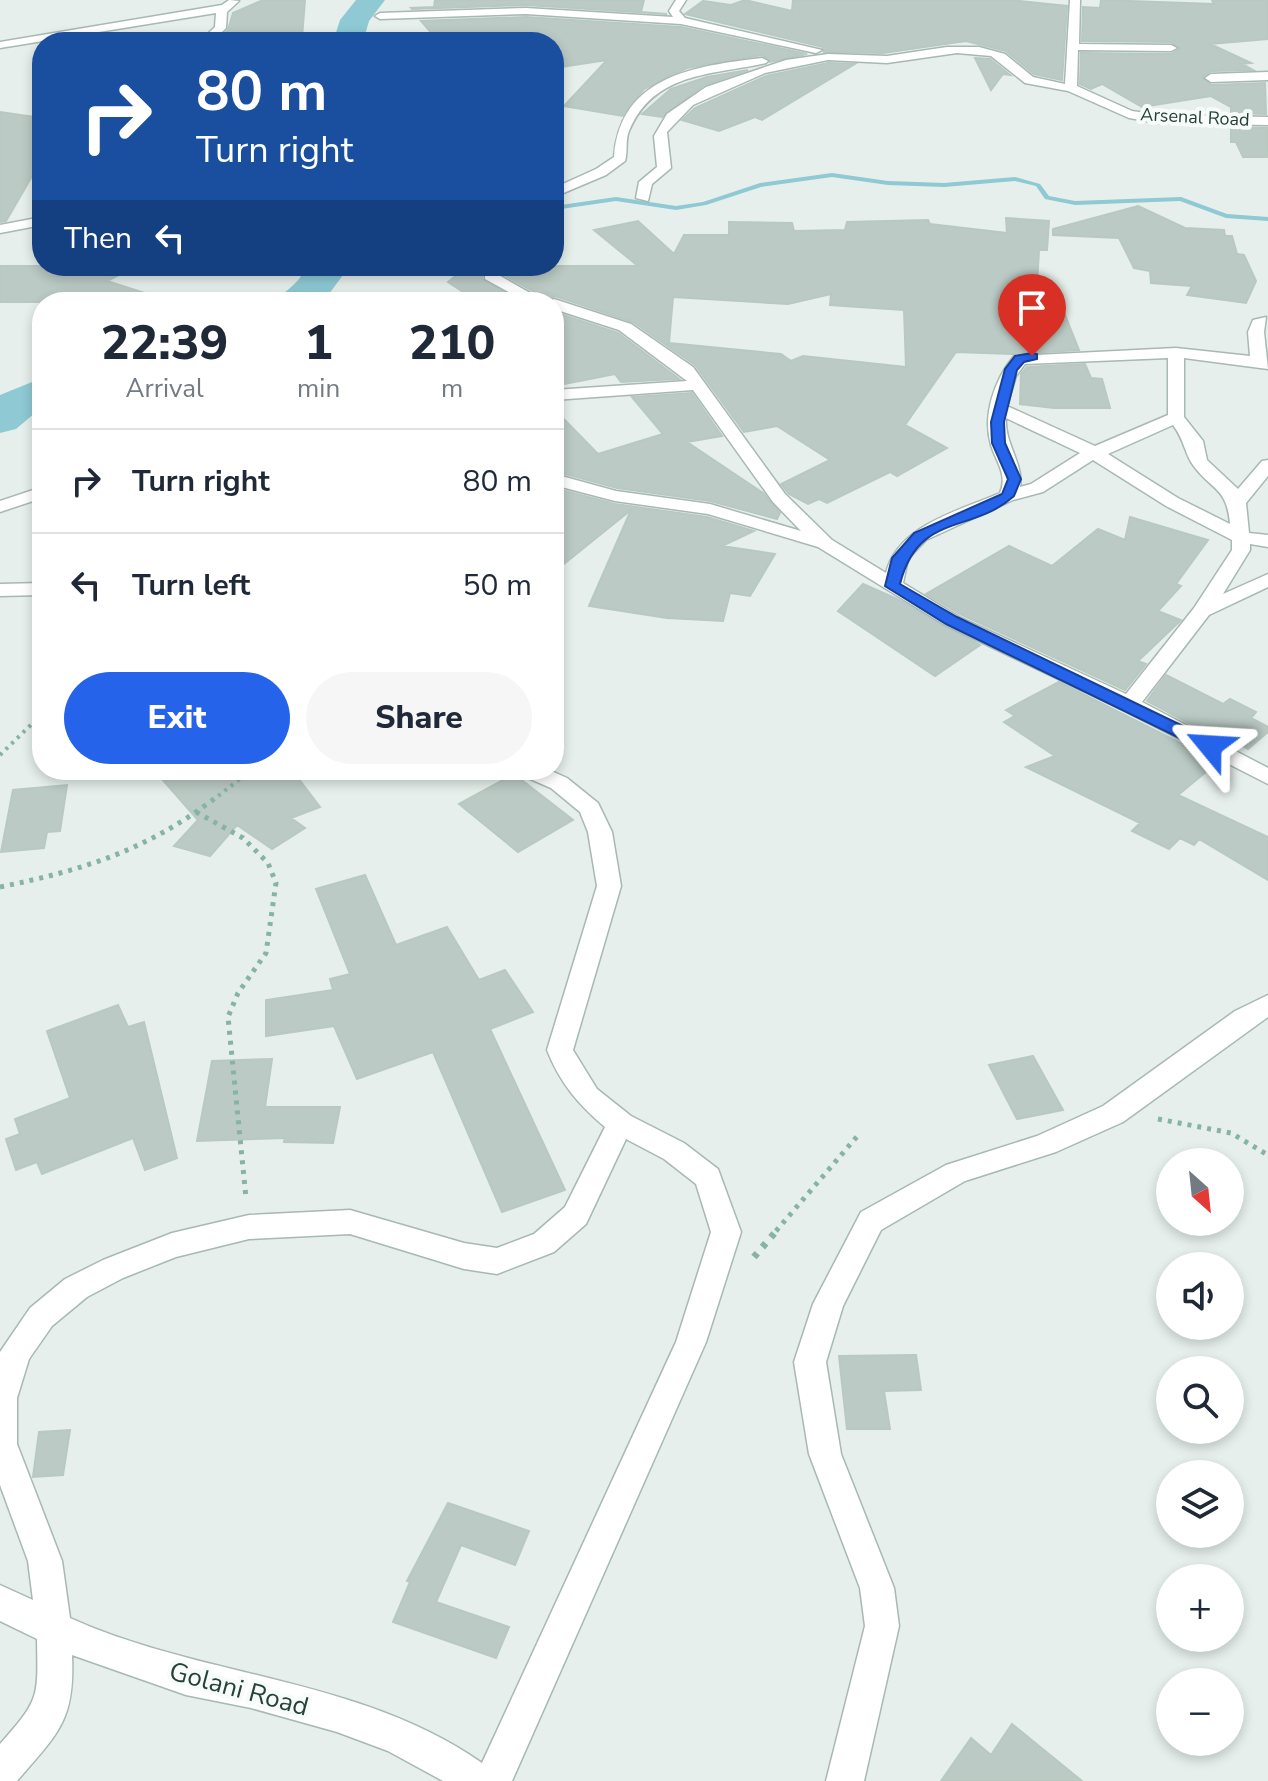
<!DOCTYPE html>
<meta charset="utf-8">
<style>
body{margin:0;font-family:"Nunito Sans",sans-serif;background:#f6f6f7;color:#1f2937;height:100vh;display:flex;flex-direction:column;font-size:30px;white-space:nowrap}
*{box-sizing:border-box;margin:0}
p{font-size:26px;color:#747a83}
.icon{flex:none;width:44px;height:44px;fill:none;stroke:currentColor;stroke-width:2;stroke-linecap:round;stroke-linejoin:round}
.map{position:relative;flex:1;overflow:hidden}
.drawer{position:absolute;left:32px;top:292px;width:532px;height:488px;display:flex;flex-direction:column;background:#fff;border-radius:32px;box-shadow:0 4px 12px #0003}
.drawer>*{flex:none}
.hud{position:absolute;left:32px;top:32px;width:532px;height:244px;border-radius:32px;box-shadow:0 4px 12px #0003;background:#1a4fa0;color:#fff;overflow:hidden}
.needle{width:52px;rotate:153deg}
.buttons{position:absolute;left:1156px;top:1148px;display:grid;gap:16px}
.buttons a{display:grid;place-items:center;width:88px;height:88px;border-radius:50%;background:#fff;box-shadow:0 4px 12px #0003;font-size:40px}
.pin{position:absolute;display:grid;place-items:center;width:68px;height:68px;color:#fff;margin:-82px -34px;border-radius:50% 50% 50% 0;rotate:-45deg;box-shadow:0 0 8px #0007}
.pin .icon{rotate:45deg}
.me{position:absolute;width:88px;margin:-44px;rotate:297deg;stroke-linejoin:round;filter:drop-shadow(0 0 6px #0008)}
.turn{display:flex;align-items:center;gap:28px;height:168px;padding:0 32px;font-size:36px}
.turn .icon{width:104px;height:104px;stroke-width:2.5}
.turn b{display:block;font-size:56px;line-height:68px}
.then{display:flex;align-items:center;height:76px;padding:0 32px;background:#0003;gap:16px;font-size:30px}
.eta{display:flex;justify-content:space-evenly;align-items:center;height:136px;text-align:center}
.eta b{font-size:48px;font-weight:800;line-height:56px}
.primary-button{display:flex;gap:16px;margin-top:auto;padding:16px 32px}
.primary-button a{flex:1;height:92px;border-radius:48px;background:#2563eb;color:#fff;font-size:32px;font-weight:800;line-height:92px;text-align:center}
.primary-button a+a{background:#f6f6f7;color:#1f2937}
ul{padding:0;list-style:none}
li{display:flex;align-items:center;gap:24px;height:104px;padding:0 32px;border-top:2px solid #e0e1e3}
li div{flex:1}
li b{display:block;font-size:30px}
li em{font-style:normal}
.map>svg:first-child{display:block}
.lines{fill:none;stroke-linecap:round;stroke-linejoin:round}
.stream{fill:#8ec9d4;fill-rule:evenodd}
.river{fill:#8ec9d4;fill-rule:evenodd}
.building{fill:#bbcac4;stroke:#b8c9c2;stroke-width:2;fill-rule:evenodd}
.minor-casing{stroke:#a8b8b2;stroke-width:3}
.path-far2{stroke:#86b3a5;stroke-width:4;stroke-dasharray:3 5;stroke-linecap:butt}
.path-far1{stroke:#86b3a5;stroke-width:5;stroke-dasharray:4 6;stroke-linecap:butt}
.path{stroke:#86b3a5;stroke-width:7;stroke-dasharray:5 8;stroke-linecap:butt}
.minor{fill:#fff;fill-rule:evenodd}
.route{fill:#2563eb;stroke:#184099;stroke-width:2}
.labels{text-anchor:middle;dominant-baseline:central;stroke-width:8;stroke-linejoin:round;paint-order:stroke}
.far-street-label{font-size:18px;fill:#24423a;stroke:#f7fbf9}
.near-street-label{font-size:26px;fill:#24423a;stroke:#f7fbf9}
</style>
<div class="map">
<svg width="1268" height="1781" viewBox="0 0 1268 1781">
<rect width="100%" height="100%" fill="#e6efeb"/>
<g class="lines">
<path class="stream" d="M832,173L888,181L944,183L1015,177L1040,184L1049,196L1075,201L1181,197L1227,214L1268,217V221L1226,218L1180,201L1075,205L1045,199L1036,186L1015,181L944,187L888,185L832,177L761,187L706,205L676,210L616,201L554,210V206L616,197L676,206L703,202L760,183Z"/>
<path class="river" d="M356,0H385L369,21L363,42H333L340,20Z
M305,266H345L346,271L323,302H276C285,289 302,283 305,266Z
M42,378V407L16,429L0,433V395Z"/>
</g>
<path class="building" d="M263,0H305L302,37L218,40L228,30L233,13Z
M435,0H644L641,12L667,14L526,5L412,9L411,8L434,7Z
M745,0L792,11L793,0H1010L1067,6L1062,80L1034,74L1006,51L966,41L883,53L824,52L823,47L685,14L703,1L731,5Z
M1101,0L1214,4L1212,0H1268V39L1210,44L1251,63L1242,64L1253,70L1211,71L1202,77L1211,85L1265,83L1266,114L1231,113V107L1211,96L1142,107L1102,84L1091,89L1080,84L1081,53L1171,54L1180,49L1171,42L1082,41L1083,7L1100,8Z
M526,17L681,27L807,54L770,62L762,55L687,68L644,89L623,116L564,106L607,60L554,68V42L529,39L439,42L421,21Z
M975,58L990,59L1010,75L1003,74L991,90Z
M828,63L855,64L762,120L755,117L719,131L682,120L695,108L766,76Z
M748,70L704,85L662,117L642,114L671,89L707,77Z
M0,112L42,118V159L6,221L0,222Z
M1231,127L1267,128L1268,157H1243L1236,142H1231Z
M1138,206L1185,228L1224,230L1225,236H1232L1237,254L1244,255L1256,281L1246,303L1187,295L1192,286L1151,283L1150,271L1134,268L1119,238L1053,235V229Z
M1006,218L1049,221L1047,250H1039L1036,302L1065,315L1079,350L1012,354L956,352L905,425L947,448L897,476L890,472L827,503L819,499L808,504L789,494L781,484L830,460L777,426L744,432L695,365L633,322L555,296L547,299L495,270L483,271L482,279L509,295L487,302H478L448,282L458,274L459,266H638L594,230L638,221L674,254L684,235H729V222L792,223L794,231L845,230L847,222L928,220L930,224L1007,233ZM831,294L830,305L904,310L906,367L803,356L791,361L781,354L669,343L673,297L788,304Z
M0,266H136L107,281L154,296L153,302H0Z
M554,312L618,333L679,379L621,382L615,374L554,386Z
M1085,364L1091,378L1102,379L1110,408H1054L1020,404L1021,374L1027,367Z
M692,393L722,436L687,442L763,493L780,513L777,519L710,501L617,488L554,471V409L598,454L663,434L632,397Z
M554,488L615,504L707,517L754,531L722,546L775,554L750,596L730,593L723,621L667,618L589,606L631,510L554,572Z
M1130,517L1208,540L1176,584L1181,586L1158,611L1181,620L1138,661L1146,664L1125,690L960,614L926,594L1009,546L1052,566L1098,529L1125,540Z
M863,584L897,599L980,645L935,676L838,611Z
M1166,675L1223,704L1230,699L1256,712L1251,718L1268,727V732L1248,749L1239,744L1235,748L1147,701Z
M1059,682L1218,762L1178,795L1268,837V880L1199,839L1194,845L1180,838L1169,849L1132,831L1140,823L1026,767L1055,756L1004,722L1015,716L1006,710Z
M154,770H292L320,807L291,818L305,828L272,849L237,825L210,856L174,846L198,820Z
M514,774L573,820L518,852L459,804Z
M67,785L60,831L47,832L44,848L1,852L13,790Z
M365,875L396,945L447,927L479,980L505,970L533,1012L490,1029L565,1190L502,1212L433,1052L357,1079L334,1026L266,1036V1000L333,990L330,979L350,974L316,889Z
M118,1005L128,1027L144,1022L177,1158L145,1170L133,1138L42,1174L37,1162L16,1170L6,1139L20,1134L15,1119L70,1098L47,1031Z
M1033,1056L1063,1110L1017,1119L989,1065Z
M272,1059L265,1107H340L333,1143L284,1142L285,1138L197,1141L212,1061Z
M916,1355L921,1390L884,1391L890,1429H847L839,1356Z
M70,1430L63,1475L33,1477L39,1432Z
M448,1503L529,1531L515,1565L461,1545L436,1602L509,1627L496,1658L393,1622L410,1582L407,1581Z
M1012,1724L1082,1781H941L971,1738L991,1755Z"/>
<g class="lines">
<g class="minor-casing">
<path id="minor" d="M229,0L239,1L227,12L226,28L212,42H199L215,27L216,13L0,48V42L222,5Z
M676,0H686L679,11L685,18L822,50L816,53L681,24L526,14L380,19L375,16L380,13L526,8L673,17L669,11Z
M1070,0H1080L1079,44L1171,45L1177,48L1171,51L1078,50L1077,86L1132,111L1159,115L1268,117V125L1159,123L1129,118L1068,91L1025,83L991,56L957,53L887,63L828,60L765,73L693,105L667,132L671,168L652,184L648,201L636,198L639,182L657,167L654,136L667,114L706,87L786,60L828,54L887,56L947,47H979L1005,54L1033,77L1065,84Z
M762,58L768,61L766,63C714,75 654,71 629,131C625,140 628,152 625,161L606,175L554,197V188L596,169L614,157C620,75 696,66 762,58Z
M1268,72V80L1211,82L1205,78L1211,74Z
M42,217V225L0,233V225Z
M485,273H495L546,302H527L485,279Z
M554,299L631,324L693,367L785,494L832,540L886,573C898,525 959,511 1000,493C1008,474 996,462 991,445C982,415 995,379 1014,356L1176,348L1250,356L1248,332L1253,320L1266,317L1264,332L1268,369L1184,358V417L1203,441L1207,460L1238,489L1262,461L1268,460V476L1246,503L1249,533L1268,535V547L1250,544V550L1223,594L1268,574V587L1209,615L1142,702L1268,768V784L1121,709L945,625L818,547L708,514L615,501L554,485V474L616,491L710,504L801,531L773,502L693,390L554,400V390L687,381L619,330L554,309V302H548ZM1168,358V415L1095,446L1007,406L1016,376L1025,364ZM1006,418L1080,453L1031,484L1020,487C1024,464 1004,443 1006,418ZM1173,425C1185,441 1184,452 1193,465C1212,491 1227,487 1230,524L1178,498L1108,454ZM1093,460L1166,506L1232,540V550L1194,608L1126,694L959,617L903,583L908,559L926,540L1013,500L1043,492Z
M42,487V498L0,512V501Z
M42,583V595L0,596V584Z
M518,770H549L567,778L598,803L612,832L621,886L573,1050L597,1089L631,1116L684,1143L718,1169L741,1232L706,1342L512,1781H443L388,1751L337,1732L251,1708L186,1695L72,1655C75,1721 58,1733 17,1781H0V1744C40,1699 38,1698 37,1639L0,1621V1585L33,1600L28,1561L0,1485V1352L30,1308L65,1279L103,1260L172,1233L249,1215L350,1210L464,1243L497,1248L534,1234L565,1207L605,1127C578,1104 560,1083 547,1050L597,886L588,832L580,812L551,788L521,775ZM626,1139L664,1159L696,1184L711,1232L676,1342L482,1763C359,1677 203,1678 70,1618L62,1561L17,1444V1398L29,1359L52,1326L87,1297L123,1278L176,1257L249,1239L350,1234L464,1269L497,1274L554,1252L586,1224Z
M1268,995V1017L1123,1122L1056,1152L965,1181L881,1230L843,1306L826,1362L841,1454L894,1588L899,1626L864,1781H826L865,1626L860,1588L809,1454L794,1362L813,1304L861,1212L946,1165L1037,1136L1103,1106L1235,1011Z"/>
</g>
<path class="path-far2" d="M0,755L42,714
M212,801L251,770"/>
<path class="path-far1" d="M196,812L243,838L268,863L276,883L266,953L238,993L228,1017L246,1198
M0,887C83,870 145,851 214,799
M1158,1119L1231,1133L1268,1155
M776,1231L860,1133"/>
<path class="path" d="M754,1257L778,1229"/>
<use href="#minor" class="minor"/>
</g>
<path class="route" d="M1032,353L1037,354V359L1024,362L1017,370L1004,422L1005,443L1021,479L1014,496C972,534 918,512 900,584L957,617L1216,742V750H1204L946,624L885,586L892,558L914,533L1002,494L1008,479L992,443L991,422L1005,369L1015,356Z"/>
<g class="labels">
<g class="far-street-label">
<text transform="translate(1195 117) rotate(3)">Arsenal Road</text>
</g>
<g class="near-street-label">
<text transform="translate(239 1689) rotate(15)">Golani Road</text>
</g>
</g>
</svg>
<div class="buttons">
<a><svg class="needle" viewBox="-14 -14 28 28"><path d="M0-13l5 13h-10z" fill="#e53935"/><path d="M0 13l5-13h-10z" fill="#747a83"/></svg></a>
<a><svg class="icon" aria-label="sound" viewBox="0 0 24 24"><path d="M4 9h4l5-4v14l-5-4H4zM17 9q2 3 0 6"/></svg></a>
<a><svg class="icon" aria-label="search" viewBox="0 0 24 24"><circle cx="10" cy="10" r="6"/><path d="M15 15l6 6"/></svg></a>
<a><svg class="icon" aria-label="layers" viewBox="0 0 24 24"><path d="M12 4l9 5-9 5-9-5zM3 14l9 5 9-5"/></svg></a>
<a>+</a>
<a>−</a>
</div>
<div class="pin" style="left:1032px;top:356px;background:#d93025"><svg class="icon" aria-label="arrive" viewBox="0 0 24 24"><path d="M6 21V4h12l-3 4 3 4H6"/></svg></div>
<svg class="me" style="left:1210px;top:746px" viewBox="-20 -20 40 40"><path d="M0-17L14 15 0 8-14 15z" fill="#2563eb" stroke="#fff" stroke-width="4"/></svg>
<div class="hud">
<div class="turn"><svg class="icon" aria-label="right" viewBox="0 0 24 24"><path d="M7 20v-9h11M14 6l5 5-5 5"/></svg><div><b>80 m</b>Turn right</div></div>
<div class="then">Then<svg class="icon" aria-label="left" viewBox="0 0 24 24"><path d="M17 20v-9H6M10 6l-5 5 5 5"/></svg></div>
</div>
<section class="drawer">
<div class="eta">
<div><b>22:39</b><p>Arrival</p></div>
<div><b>1</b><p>min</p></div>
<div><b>210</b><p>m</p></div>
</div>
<ul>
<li><svg class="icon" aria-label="right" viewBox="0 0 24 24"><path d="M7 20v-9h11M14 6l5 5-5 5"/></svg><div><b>Turn right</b></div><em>80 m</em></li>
<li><svg class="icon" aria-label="left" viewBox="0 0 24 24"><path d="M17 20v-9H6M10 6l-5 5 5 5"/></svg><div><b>Turn left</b></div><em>50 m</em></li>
</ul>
<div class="primary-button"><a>Exit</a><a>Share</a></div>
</section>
</div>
